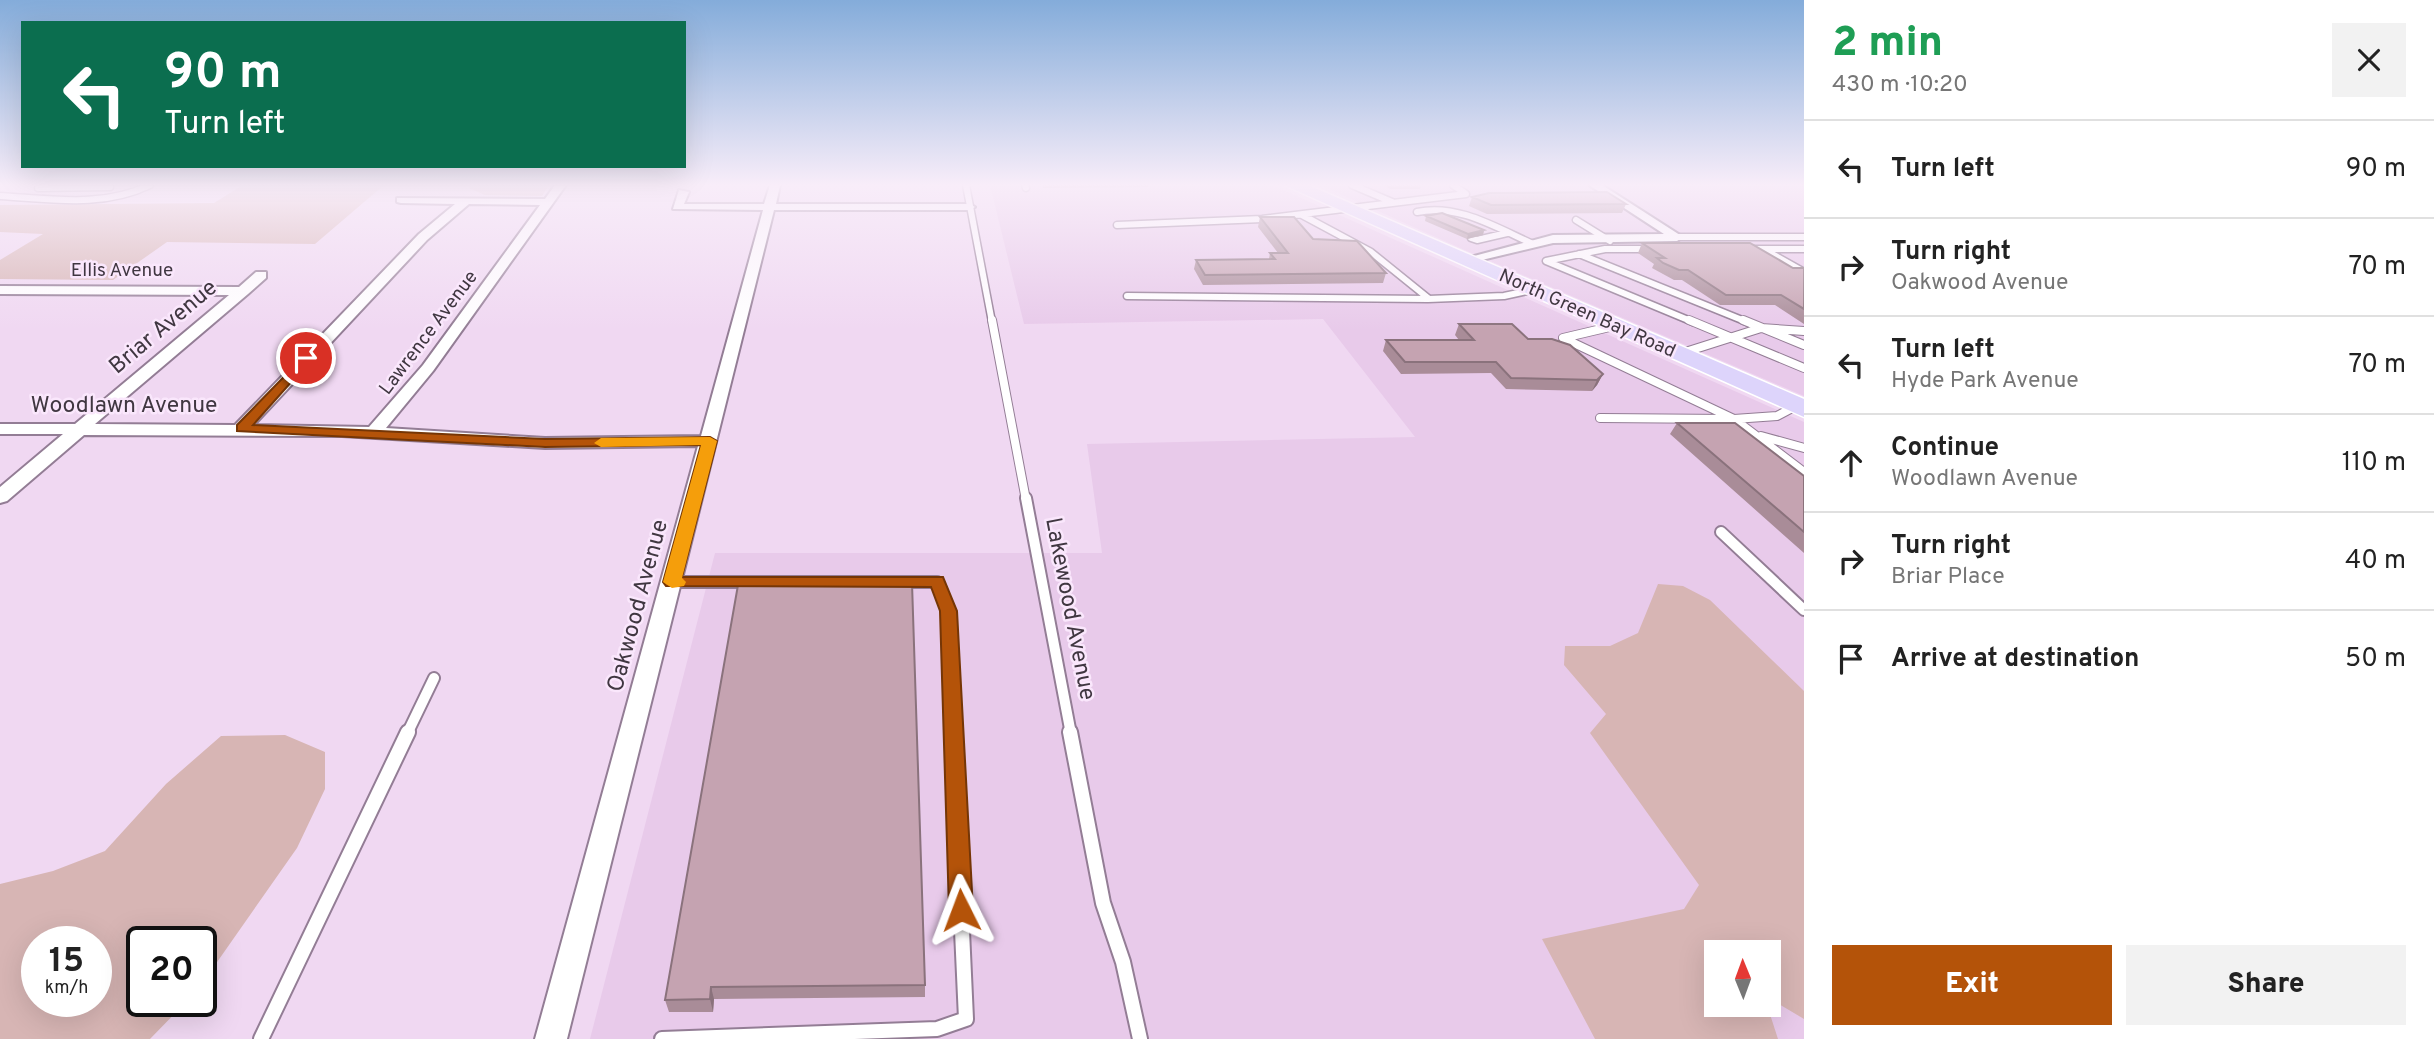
<!DOCTYPE html>
<meta charset="utf-8">
<style>
body{margin:0;font-family:Overpass,sans-serif;background:#f2f2f2;color:#222;height:100vh;display:flex;flex-direction:column;font-size:26px;white-space:nowrap}
*{box-sizing:border-box;margin:0}
p{font-size:23px;color:#767676}
.icon{flex:none;width:38px;height:38px;fill:none;stroke:currentColor;stroke-width:2;stroke-linecap:round;stroke-linejoin:round}
.map{position:relative;flex:1;overflow:hidden}
.drawer{display:flex;flex-direction:column;background:#fff;width:630px}
.drawer>*{flex:none}
.hud{position:absolute;left:21px;top:21px;width:665px;height:147px;border-radius:0px;box-shadow:0 7px 28px #0002;background:#0b6e4f;color:#fff;overflow:hidden}
.needle{width:46px;rotate:359deg}
.buttons{position:absolute;left:1704px;top:940px;display:grid;gap:14px}
.buttons a{display:grid;place-items:center;width:77px;height:77px;border-radius:0px;background:#fff;box-shadow:0 7px 28px #0002;font-size:35px}
.speed{position:absolute;left:21px;top:926px;display:flex;gap:14px;font-size:35px;font-weight:700;text-align:center}
.speed>*{display:grid;place-content:center;width:91px;height:91px;border-radius:50%;background:#fff;box-shadow:0 7px 28px #0002;line-height:1}
.speed small{font-size:18px;font-weight:400}
.speed .limit{border:4px solid #111;border-radius:10px;background:#fff;color:#111}
.pin{position:absolute;display:grid;place-items:center;width:60px;height:60px;color:#fff;margin:-30px;border:4px solid #fff;border-radius:50%;box-shadow:0 2px 7px #0007}
.me{position:absolute;width:77px;margin:-38px;rotate:357deg;stroke-linejoin:round;filter:drop-shadow(0 0 5px #0008)}
.turn{display:flex;align-items:center;gap:24px;height:147px;padding:0 28px;font-size:32px}
.turn .icon{width:91px;height:91px;stroke-width:2.5}
.turn b{display:block;font-size:49px;line-height:60px}
.round{display:grid;place-items:center;flex:none;width:74px;height:74px;border-radius:0px;background:#f2f2f2}
.head{display:flex;align-items:center;justify-content:space-between;height:119px;padding:0 28px}
h1{font-size:42px;font-weight:800;line-height:52px;color:#1e9e55}
.button{display:flex;gap:14px;margin-top:auto;padding:14px 28px}
.button a{flex:1;height:80px;border-radius:0px;background:#b45309;color:#fff;font-size:28px;font-weight:800;line-height:80px;text-align:center}
.button a+a{background:#f2f2f2;color:#222}
ul{padding:0;list-style:none}
li{display:flex;align-items:center;gap:21px;height:98px;padding:0 28px;border-top:2px solid #e0e0e0}
li div{flex:1}
li b{display:block;font-size:26px}
li em{font-style:normal}
main{display:flex;flex:1;min-height:0}
.map>svg:first-child{display:block}
.built{fill:#e8caea;fill-rule:evenodd}
.green{fill:#d7b5b4;fill-rule:evenodd}
.lines{fill:none;stroke-linecap:round;stroke-linejoin:round}
.service-far3-casing{stroke:#937d95;stroke-width:9}
.service-far2-casing{stroke:#937d95;stroke-width:10}
.service-far1-casing{stroke:#937d95;stroke-width:14}
.service-casing{stroke:#937d95;stroke-width:18}
.minor-casing{stroke:#937d95;stroke-width:4}
.primary-casing{stroke:#fff;stroke-width:3}
.service-far3{stroke:#fff;stroke-width:6}
.service-far2{stroke:#fff;stroke-width:8}
.service-far1{stroke:#fff;stroke-width:10}
.service{stroke:#fff;stroke-width:14}
.minor{fill:#fff;fill-rule:evenodd}
.primary{fill:#ddd4fb;fill-rule:evenodd}
.wall{fill:#a98c98}
.shaded-wall{fill:#8a727c}
.building{fill:#c5a3b1;stroke:#8a727c;stroke-width:2}
.route{fill:#b45309;stroke:#753606;stroke-width:2}
.slow{fill:#f59e0b}
.labels{text-anchor:middle;dominant-baseline:central;stroke-width:5;stroke-linejoin:round;paint-order:stroke}
.far-street-label{font-size:19px;fill:#403741;stroke:#fae7fc}
.street-label{font-size:23px;fill:#403741;stroke:#fae7fc}
</style>
<main>
<div class="map">
<svg width="1804" height="1039" viewBox="0 0 1804 1039">
<rect width="100%" height="100%" fill="#f0d8f2"/>
<path class="built" d="M990,185H1272L1804,422V1039H590L715,553H1102L1087,444L1415,437L1323,319L1024,324ZM1717,952H1769V1004H1717Z
M1320,185H1804V396L1467,251Z"/>
<path class="green" d="M243,185H384L315,244L167,242L113,280L0,279V260L43,234L0,232V205L214,203Z
M472,185H549L542,196L485,195L469,188Z
M1658,584L1683,586L1710,600L1804,691V1019L1769,998V952H1717V1004L1767,1005L1778,1039H1595L1542,939L1684,909L1699,885L1590,733L1606,714L1564,665L1565,646H1610L1638,633Z
M285,735L325,752V789L297,848L201,985V942H142V1001H187L150,1039H0V884L53,871L105,851L166,784L221,736ZM37,942H96V1001H37Z"/>
<g class="lines">
<g class="service-far3-casing">
<path id="service-far3" d="M966,185L992,322
M1025,185L1026,188
M1352,185L1392,202
M38,188L110,187
M0,196C52,199 102,208 150,185
M1417,212C1457,203 1497,228 1533,244
M1302,215L1371,252L1428,298
M1576,220L1610,241
M1117,225L1262,219L1466,194L1453,185
M1677,237H1804
M1471,238L1477,240L1507,233
M1653,249H1605L1546,261L1693,322
M1748,249H1804
M1765,250L1804,272
M1579,254L1747,322
M1127,296L1428,299L1504,296L1532,290"/>
</g>
<g class="service-far2-casing">
<path id="service-far2" d="M992,320L1026,500
M1689,320L1804,368
M1743,320L1804,345
M1614,326L1563,338L1734,419
M1679,354L1761,328L1804,331
M1796,406L1777,416L1734,419L1804,472
M1600,418L1729,419
M1761,436L1804,448"/>
</g>
<g class="service-far1-casing">
<path id="service-far1" d="M1026,498L1071,734
M1721,532L1804,610
M672,582H937L948,611L953,734
M407,734L434,678"/>
</g>
<g class="service-casing">
<path id="service" d="M1070,732L1103,903L1123,962L1140,1039
M261,1039L408,732
M662,1039L937,1029L966,1019L953,732"/>
</g>
<g class="minor-casing">
<path id="minor" d="M555,185H566L433,371L386,428L545,438L701,436L763,210L673,209L679,190L689,192L684,204H764L770,185H780L776,204H969L975,207L969,210H774L567,1039H535L698,446L545,448L342,436L84,435L7,501L0,503V487L63,434H0V424H75L229,295L0,294V286L239,287L256,272H266V278L248,294L95,424L235,425L419,234L455,204L401,203L397,202V198L545,199ZM469,204L540,205L423,365L369,427L254,425L427,240Z
M1589,185H1602L1683,237L1677,241L1553,243L1465,264L1459,260L1553,235L1664,234Z"/>
</g>
<g class="primary-casing">
<path id="primary" d="M1284,185H1308L1804,399V417Z"/>
</g>
<use href="#service-far3" class="service-far3"/>
<use href="#service-far2" class="service-far2"/>
<use href="#service-far1" class="service-far1"/>
<use href="#service" class="service"/>
<use href="#minor" class="minor"/>
<use href="#primary" class="primary"/>
</g>
<path class="wall" d="M1042,185H1149V187L1043,188Z
M1383,185H1421L1420,189H1390Z
M1472,197L1626,204L1622,213L1487,214L1469,206Z
M1426,216L1484,230L1483,235L1467,239L1425,221Z
M1260,217L1313,239L1386,273L1383,283L1203,285L1194,269L1196,260L1269,259L1270,253H1278L1258,227Z
M1642,243L1793,268H1804V324L1775,305H1720L1682,280H1674L1652,268L1654,264L1638,253Z
M1459,324L1528,339L1603,374L1597,385L1592,391L1506,389L1491,373L1401,374L1383,351L1386,340H1459L1455,335Z
M1677,423L1804,476V553L1670,434Z
M738,585L925,985V997L714,999L713,1012H669L665,1000Z"/>
<path class="shaded-wall" d="M1484,230L1483,235L1467,239L1468,234Z
M1603,374L1597,385L1592,391L1597,380Z
M711,987L714,999L713,1012L710,999Z"/>
<path class="building" d="M1607,192L1626,204L1491,205L1472,197L1489,193Z
M1442,213L1484,230L1468,234L1426,216Z
M1260,217H1294L1313,239L1357,241L1386,273L1205,275L1196,260L1275,259L1270,253H1288Z
M1642,243H1750L1793,268H1804V309L1781,295H1726L1688,270H1679L1663,263L1657,258H1665Z
M1459,324H1512L1528,339H1552L1570,345L1603,374L1597,380L1511,378L1496,362H1405L1386,340H1474Z
M1677,423H1735L1804,476V532Z
M912,583L925,985L711,987L710,999L665,1000L738,585Z"/>
<linearGradient id="sky" x2="0" y2="1"><stop stop-color="#84acda"/><stop offset="0.56" stop-color="#f8edf9"/><stop offset="1" stop-color="#f8edf9" stop-opacity="0"/></linearGradient>
<rect width="1804" height="330" fill="url(#sky)"/>
<path class="route" d="M306,354L312,358L310,361L253,425L545,439L710,437L717,441L682,577H943L957,611L973,910L970,918L961,921L953,918L949,910L940,611L931,587L666,586L663,582L701,445L545,447L237,431V425Z"/>
<path class="slow" d="M710,437L717,441L682,578L686,582L684,586L672,588L663,582L701,445L601,447L594,443L601,438Z"/>
<g class="labels">
<g class="far-street-label">
<text x="122" y="271">Ellis Avenue</text>
<text transform="translate(1587 314) rotate(24)">North Green Bay Road</text>
<text transform="translate(429 333) rotate(-53)">Lawrence Avenue</text>
</g>
<g class="street-label">
<text transform="translate(164 328) rotate(-40)">Briar Avenue</text>
<text x="124" y="406">Woodlawn Avenue</text>
<text transform="translate(639 606) rotate(-75)">Oakwood Avenue</text>
<text transform="translate(1069 609) rotate(79)">Lakewood Avenue</text>
</g>
</g>
</svg>
<div class="buttons">
<a><svg class="needle" viewBox="-14 -14 28 28"><path d="M0-13l5 13h-10z" fill="#e53935"/><path d="M0 13l5-13h-10z" fill="#767676"/></svg></a>
</div>
<div class="speed"><div>15<small>km/h</small></div><div class="limit">20</div></div>
<div class="pin" style="left:306px;top:358px;background:#d93025"><svg class="icon" aria-label="arrive" viewBox="0 0 24 24"><path d="M6 21V4h12l-3 4 3 4H6"/></svg></div>
<svg class="me" style="left:961px;top:910px" viewBox="-20 -20 40 40"><path d="M0-17L14 15 0 8-14 15z" fill="#b45309" stroke="#fff" stroke-width="4"/></svg>
<div class="hud">
<div class="turn"><svg class="icon" aria-label="left" viewBox="0 0 24 24"><path d="M17 20v-9H6M10 6l-5 5 5 5"/></svg><div><b>90 m</b>Turn left</div></div>
</div>
</div>
<section class="drawer">
<div class="head"><div><h1>2 min</h1><p>430 m · 10:20</p></div><a class="round"><svg class="icon" aria-label="close" viewBox="0 0 24 24"><path d="M6 6l12 12M18 6L6 18"/></svg></a></div>
<ul>
<li><svg class="icon" aria-label="left" viewBox="0 0 24 24"><path d="M17 20v-9H6M10 6l-5 5 5 5"/></svg><div><b>Turn left</b></div><em>90 m</em></li>
<li><svg class="icon" aria-label="right" viewBox="0 0 24 24"><path d="M7 20v-9h11M14 6l5 5-5 5"/></svg><div><b>Turn right</b><p>Oakwood Avenue</p></div><em>70 m</em></li>
<li><svg class="icon" aria-label="left" viewBox="0 0 24 24"><path d="M17 20v-9H6M10 6l-5 5 5 5"/></svg><div><b>Turn left</b><p>Hyde Park Avenue</p></div><em>70 m</em></li>
<li><svg class="icon" aria-label="ahead" viewBox="0 0 24 24"><path d="M12 20V5M6 11l6-6 6 6"/></svg><div><b>Continue</b><p>Woodlawn Avenue</p></div><em>110 m</em></li>
<li><svg class="icon" aria-label="right" viewBox="0 0 24 24"><path d="M7 20v-9h11M14 6l5 5-5 5"/></svg><div><b>Turn right</b><p>Briar Place</p></div><em>40 m</em></li>
<li><svg class="icon" aria-label="arrive" viewBox="0 0 24 24"><path d="M6 21V4h12l-3 4 3 4H6"/></svg><div><b>Arrive at destination</b></div><em>50 m</em></li>
</ul>
<div class="button"><a>Exit</a><a>Share</a></div>
</section>
</main>
